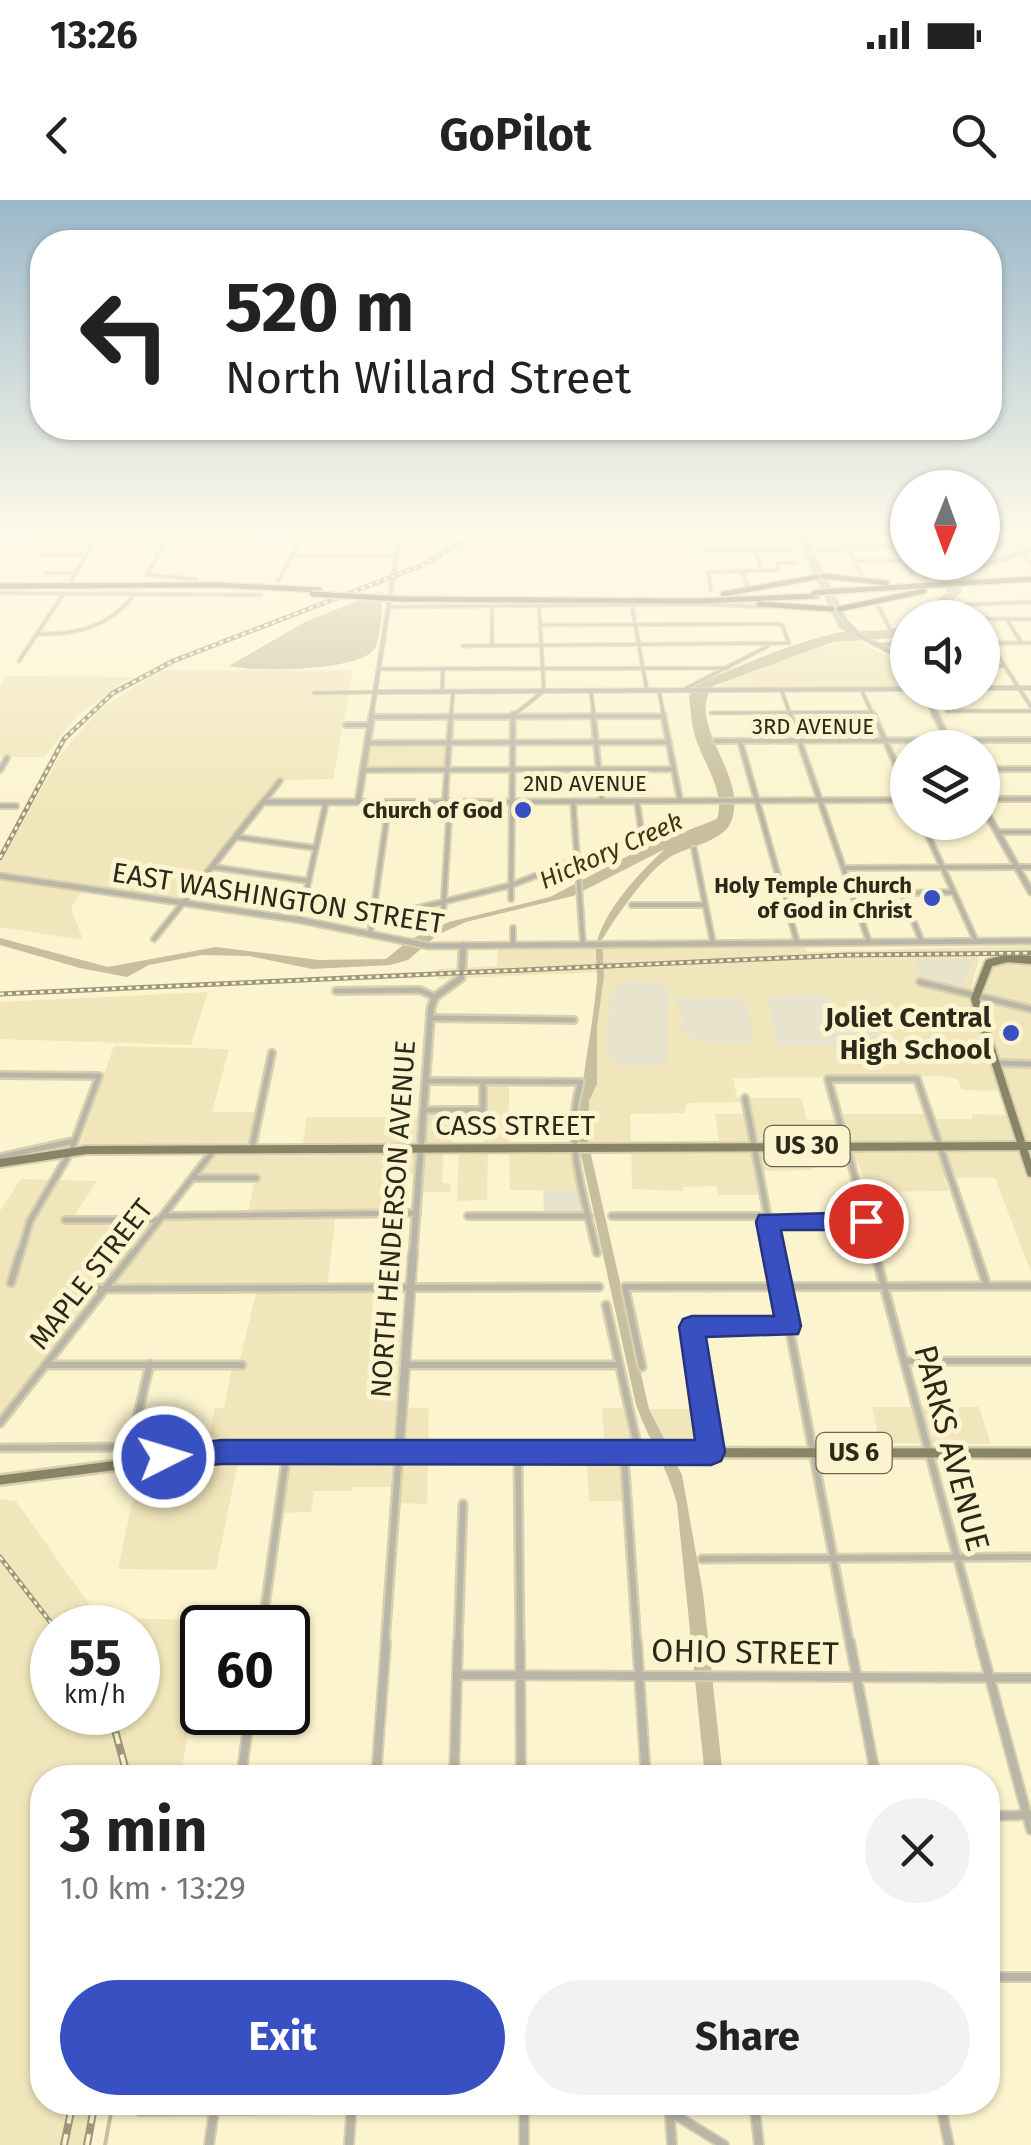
<!DOCTYPE html>
<meta charset="utf-8">
<style>
body{margin:0;font-family:"Fira Sans",sans-serif;background:#f2f2f2;color:#222;height:100vh;display:flex;flex-direction:column;font-size:38px;white-space:nowrap}
*{box-sizing:border-box;margin:0}
p{font-size:32px;color:#767676}
.icon{flex:none;width:55px;height:55px;fill:none;stroke:currentColor;stroke-width:2;stroke-linecap:round;stroke-linejoin:round}
.map{position:relative;flex:1;overflow:hidden}
.side{position:absolute;left:30px;top:1565px;width:970px;height:350px;display:flex;flex-direction:column;background:#fff;border-radius:40px;box-shadow:0 2px 8px #0004}
.side>*{flex:none}
.hud{position:absolute;left:30px;top:30px;width:972px;height:210px;border-radius:40px;box-shadow:0 2px 8px #0004;background:#fff;color:#222;overflow:hidden}
.needle{width:65px;rotate:181deg}
.fabs{position:absolute;left:890px;top:270px;display:grid;gap:20px}
.fabs a{display:grid;place-items:center;width:110px;height:110px;border-radius:50%;background:#fff;box-shadow:0 2px 8px #0004;font-size:50px}
.speed{position:absolute;left:30px;top:1405px;display:flex;gap:20px;font-size:50px;font-weight:700;text-align:center}
.speed>*{display:grid;place-content:center;width:130px;height:130px;border-radius:50%;background:#fff;box-shadow:0 2px 8px #0004;line-height:1}
.speed small{font-size:25px;font-weight:400}
.speed .limit{border:5px solid #111;border-radius:15px;background:#fff;color:#111}
.pin{position:absolute;display:grid;place-items:center;width:85px;height:85px;color:#fff;margin:-42px;border:5px solid #fff;border-radius:50%;box-shadow:0 2px 10px #0007}
.me{position:absolute;width:110px;margin:-55px;rotate:85deg;stroke-linejoin:round;filter:drop-shadow(0 0 8px #0008)}
.turn{display:flex;align-items:center;gap:35px;height:210px;padding:0 30px;font-size:45px}
.turn .icon{width:130px;height:130px;stroke-width:2.5}
.turn b{display:block;font-size:70px;line-height:85px}
.round{display:grid;place-items:center;flex:none;width:105px;height:105px;border-radius:52px;background:#f2f2f2}
.summary{display:flex;align-items:center;justify-content:space-between;height:170px;padding:0 30px}
h1{font-size:60px;font-weight:700;line-height:75px}
.button{display:flex;gap:20px;margin-top:auto;padding:20px 30px}
.button a{flex:1;height:115px;border-radius:60px;background:#3850c2;color:#fff;font-size:40px;font-weight:700;line-height:115px;text-align:center}
.button a+a{background:#f2f2f2;color:#222}
.status{display:flex;justify-content:space-between;align-items:center;height:70px;padding:0 50px;background:#fff;direction:ltr}
.status svg{height:28px;fill:currentColor}
header{display:flex;justify-content:space-between;align-items:center;height:130px;padding:0 30px;background:#fff;font-size:45px;font-weight:700}
.map>svg:first-child{display:block}
.built{fill:#f1e6bb;fill-rule:evenodd}
.green{fill:#e7e3cd}
.water{fill:#c7bf9e}
.lines{fill:none;stroke-linecap:round;stroke-linejoin:round}
.stream{stroke:#c7bf9e;stroke-width:4}
.minor-far4-casing{stroke:#d7cfae;stroke-width:5}
.minor-far3-casing{stroke:#d7cfae;stroke-width:8}
.minor-far2-casing{stroke:#d7cfae;stroke-width:10}
.minor-far1-casing{stroke:#d7cfae;stroke-width:11}
.minor-casing{stroke:#d7cfae;stroke-width:12}
.tertiary-far3-casing{stroke:#d7cfae;stroke-width:6}
.tertiary-far2-casing{stroke:#d7cfae;stroke-width:9}
.tertiary-far1-casing{stroke:#d7cfae;stroke-width:11}
.tertiary-casing{stroke:#d7cfae;stroke-width:12}
.primary-far1-casing{stroke:#d7cfae;stroke-width:12}
.primary-casing{stroke:#d7cfae;stroke-width:14}
.motorway-casing{stroke:#d7cfae;stroke-width:8}
.minor-far4{stroke:#bab6a7;stroke-width:2.5}
.minor-far3{stroke:#bab6a7;stroke-width:4}
.minor-far2{stroke:#bab6a7;stroke-width:5}
.minor-far1{stroke:#bab6a7;stroke-width:6}
.minor{stroke:#bab6a7;stroke-width:8}
.tertiary-far3{stroke:#bab6a7;stroke-width:4}
.tertiary-far2{stroke:#bab6a7;stroke-width:5}
.tertiary-far1{stroke:#bab6a7;stroke-width:6}
.tertiary{stroke:#bab6a7;stroke-width:8}
.primary-far1{stroke:#8a8467;stroke-width:8}
.primary{stroke:#8a8467;stroke-width:9}
.motorway{stroke:#797150;stroke-width:5}
.rail-far1-casing{stroke:#9c977c;stroke-width:5}
.rail-casing{stroke:#9c977c;stroke-width:8}
.rail-far1{stroke:#fcf4ce;stroke-width:2.5;stroke-dasharray:4;stroke-linecap:butt}
.rail{stroke:#fcf4ce;stroke-width:4;stroke-dasharray:11;stroke-linecap:butt}
.motorway-bridge-casing{stroke:#d7cfae;stroke-width:8;stroke-linecap:butt}
.motorway-bridge{stroke:#797150;stroke-width:5}
.route{fill:#3850c2;stroke:#24347e;stroke-width:2.5}
.poi-dot{fill:#3850c2;stroke:#fcf4ce;stroke-width:4}
.labels{text-anchor:middle;dominant-baseline:central;stroke-width:10;stroke-linejoin:round;paint-order:stroke}
.far-street-label{font-size:22px;fill:#2c291b;stroke:#fcf4ce}
.far-poi-label{font-size:22px;font-weight:bold;fill:#2c291b;stroke:#fcf4ce;text-anchor:end}
.far-water-label{font-size:25px;font-style:italic;fill:#40360b;stroke:#fcf4ce}
.shield{fill:#fcf4ce;stroke:#6a6651;stroke-width:2.5}
.shield-label{font-size:25px;font-weight:bold;fill:#2c291b}
.street-label{font-size:28px;fill:#2c291b;stroke:#fcf4ce}
.poi-label{font-size:28px;font-weight:bold;fill:#2c291b;stroke:#fcf4ce;text-anchor:end}
.near-street-label{font-size:32px;fill:#2c291b;stroke:#fcf4ce}
</style>
<div class="status"><b>13:26</b><svg viewBox="0 0 49 12"><path d="M0 12V9h3v3zM5 12V6h3v6zM10 12V3h3v9zM15 12V0h3v12zM26 1h20v11H26zM47 4h2v5h-2z"/></svg></div>
<header><svg class="icon" aria-label="back" viewBox="0 0 24 24"><path d="M15 5l-7 7 7 7"/></svg>GoPilot<svg class="icon" aria-label="search" viewBox="0 0 24 24"><circle cx="10" cy="10" r="6"/><path d="M15 15l6 6"/></svg></header>
<div class="map">
<svg width="1031" height="1945" viewBox="0 0 1031 1945">
<rect width="100%" height="100%" fill="#fcf4ce"/>
<path class="built" d="M854,439L902,464L907,470V487L712,488L782,459Z
M161,470H353L333,579L283,580L182,701L84,688L71,708L83,740L0,727V663L59,557L100,509Z
M7,476L131,477L76,517L44,557H0V488Z
M372,544H445L444,569L368,570Z
M803,743L807,752L1031,746V753L980,754L971,789L1001,891L962,890L958,879L940,876L733,878L737,898H801L807,920H836L835,914H930L932,919H972V914L1018,915L981,800L994,765L1031,762V1072L995,978H944L949,991L867,992L859,964H811L812,970L758,971L762,995H718L716,986L683,987V991L632,989L631,942L589,946L588,941L589,901L597,884V826L604,772L438,779L437,769L497,766L498,744H596L597,761L603,744ZM742,902L744,914H715L719,941H631L630,914L684,913L687,903Z
M208,792L191,845L0,839V802Z
M114,846L229,849L212,912H259L252,948L302,949L307,917H423L424,910H455L452,947L444,948L442,983L451,984L450,992H419V974H386L381,1013H336L327,1087L374,1088L371,1129L408,1130L402,1208H429L427,1304L394,1303L395,1287H352L351,1291H314L311,1312L279,1313L287,1252L207,1247L215,1208H224L232,1166L239,1165L257,1088H105L0,1221V1011L21,979L97,981L73,1018L157,1019L248,1014L255,977H194L215,950H78Z
M486,881L509,882V946L488,947L487,1000L457,1001L459,947H485Z
M571,947L581,990H510L509,948Z
M872,1207H979L991,1244L880,1243Z
M602,1208H628L638,1252H605Z
M649,1209H704L711,1254H671Z
M240,1252L216,1370L118,1369L141,1261Z
M586,1254H624L627,1301H589Z
M0,1299L16,1301L99,1418L210,1420L208,1427L202,1428V1458L180,1577L42,1578V1902L98,1903L89,1945H0ZM52,1428H138V1512H52Z"/>
<path class="green" d="M974,758L962,787L920,777L914,760Z
M635,779L669,787L667,865C644,863 620,875 605,850L611,790Z
M828,795L829,818L873,809L883,846L778,845L767,796Z
M745,797L755,845C729,844 704,848 682,831L683,815L672,798Z
M543,990H581L587,1015H544Z"/>
<path class="water" d="M1031,346L1028,354L955,377L962,391L937,417L915,418L946,393L945,378L951,374Z
M379,392L383,393C381,409 382,434 375,448C362,472 253,472 229,466L305,422Z
M907,424V437L833,442L713,486C684,525 752,578 730,624C721,642 686,647 670,657C649,669 614,719 602,740L604,776L597,827V884L589,901L588,942L649,1209L682,1275L703,1393L723,1577H705L677,1304C668,1268 648,1239 636,1205L578,941C579,887 592,835 597,781C598,766 593,748 599,735C611,703 641,671 665,649L573,696L466,722L437,735L408,760L390,765L312,769L249,756L202,755L149,765L127,777L80,768L0,745V738L108,767L216,747L319,760L386,759L409,740L449,722L550,697L645,647L717,619C726,591 703,563 695,536C691,523 691,509 689,496L696,485C742,465 788,444 837,433C860,428 887,435 907,424Z"/>
<g class="lines">
<path class="stream" d="M105,1945L113,1902"/>
<g class="minor-far4-casing">
<path id="minor-far4" d="M1006,333L1031,363
M839,335L862,375
M982,346L1015,344
M847,347L908,346
M703,349L794,350
M818,350H849
M41,355H86
M296,356H397
M854,361H908
M904,361L912,374
M761,370L750,335L877,333
M743,371L747,386
M46,373H75
M148,374L167,337
M148,375L196,379
M72,379L97,337
M278,381L303,336
M711,390L708,372L779,370L777,363H797
M0,393L261,395
M632,406L647,491
M389,407L703,404L764,407
M492,407V446
M879,408L897,443
M963,418L958,405L1031,402
M982,419H1031
M1007,420L1022,443
M37,434C78,435 108,427 134,395
M982,443H1031
M990,443L1031,507
M876,445L908,443
M463,446L789,443L782,425L777,424L540,425
M982,454H997
M19,461L64,393
M982,466H1004
M379,469L728,468
M781,489L791,517
M861,489L874,517
M683,490L768,446
M591,491L594,517
M659,491L664,517
M442,492L443,470
M314,493L376,492
M947,511H1031
M711,513L872,512
M437,517L664,516
M451,517L453,492
M511,517L544,491L539,405"/>
</g>
<g class="minor-far3-casing">
<path id="minor-far3" d="M593,514L602,601
M663,514L680,600
M790,514L869,742
M873,514L908,591
M372,517L664,516
M346,525H371
M715,541L1031,540
M740,541L797,742
M367,543L669,542
M982,569H1031
M0,570L7,558
M363,570L674,569
M982,599H1031
M445,601L451,514
M573,601L583,744
M263,602L280,581
M358,602L908,600
M637,602L643,643
M0,606H16
M922,622L976,741
M998,632H1031
M236,637L316,648
M694,649L713,743
M213,667L309,681
M844,668L1031,667
M511,699L513,514
M632,705H705
M443,715L450,601
M373,719L512,685L578,659
M300,720L326,602
M513,728V744
M370,735L389,602
M154,739L183,703
M922,742L902,693L954,692"/>
</g>
<g class="minor-far2-casing">
<path id="minor-far2" d="M920,782L1031,809
M336,791L420,790L435,797
M430,818L574,820
M996,863L1031,864
M0,875L99,876L71,951L30,1021L20,1055
M427,881L581,882C563,939 584,996 597,1053
M745,898L775,1055
M424,910H483V882
M252,948L272,853
M0,957L74,941
M194,978H256
M162,1016L417,1013
M468,1016H589
M612,1016H767
M65,1020H157
M768,1021H865
M132,1055L213,951
M876,1055L828,879H917L977,1055"/>
</g>
<g class="minor-far1-casing">
<path id="minor-far1" d="M775,1053L850,1445
M875,1053L981,1445
M976,1053L987,1086
M11,1083L20,1053
M78,1089L599,1087
M606,1105L639,1253
M904,1161H1031
M45,1165H242
M406,1165H618
M642,1167L625,1087L1031,1086
M0,1223L133,1053
M130,1247L150,1164
M0,1248L148,1247
M518,1253L520,1445
M624,1253L637,1445
M711,1253L692,1127H789
M702,1359L1031,1357
M262,1428L287,1252
M385,1445L399,1253
M458,1445L463,1304"/>
</g>
<g class="minor-casing">
<path id="minor" d="M520,1442L521,1578
M637,1442L646,1578
M850,1442L876,1578
M980,1442L1031,1630
M457,1475L1031,1478
M241,1578L250,1512
M376,1578L386,1442
M454,1578L458,1442
M988,1616L1031,1615
M988,1777H1031
M524,1902V1945
M669,1902L672,1945
M754,1902L759,1945
M940,1902L949,1945
M140,1911L659,1905L724,1945
M209,1945L214,1911
M349,1945L352,1902"/>
</g>
<g class="tertiary-far3-casing">
<path id="tertiary-far3" d="M797,333L841,426L906,460
M802,335L845,421L856,432
M0,338L400,336
M982,488H1031
M376,492L908,489
M923,492L936,517
M371,517L400,333"/>
</g>
<g class="tertiary-far2-casing">
<path id="tertiary-far2" d="M935,514L952,548
M982,605L1031,692
M0,676L300,720L429,746L1031,741
M184,702L263,602H358L372,514
M463,752V745"/>
</g>
<g class="tertiary-far1-casing">
<path id="tertiary-far1" d="M462,768L463,750
M413,1055L431,808L435,797L461,778"/>
</g>
<g class="tertiary-casing">
<path id="tertiary" d="M399,1253L413,1053"/>
</g>
<g class="primary-far1-casing">
<path id="primary-far1" d="M1031,760L1008,758L989,763L975,799L1031,973
M0,963L86,950L1031,946"/>
</g>
<g class="primary-casing">
<path id="primary" d="M0,1280L222,1252L1031,1253"/>
</g>
<g class="motorway-casing">
<path id="motorway" d="M823,376L887,383
M0,386L218,385L319,390
M837,391L1031,379
M723,394L817,377
M401,399L696,401L817,396
M759,404L832,409
M839,409L924,391"/>
</g>
<use href="#minor-far4" class="minor-far4"/>
<use href="#minor-far3" class="minor-far3"/>
<use href="#minor-far2" class="minor-far2"/>
<use href="#minor-far1" class="minor-far1"/>
<use href="#minor" class="minor"/>
<use href="#tertiary-far3" class="tertiary-far3"/>
<use href="#tertiary-far2" class="tertiary-far2"/>
<use href="#tertiary-far1" class="tertiary-far1"/>
<use href="#tertiary" class="tertiary"/>
<use href="#primary-far1" class="primary-far1"/>
<use href="#primary" class="primary"/>
<use href="#motorway" class="motorway"/>
<g class="rail-far1-casing">
<path id="rail-far1" d="M0,658L64,539L113,493L173,461L420,366L481,333
M0,794L848,755L1031,753
M0,1357L55,1428"/>
</g>
<g class="rail-casing">
<path id="rail" d="M110,1512L128,1578
M64,1945L73,1902
M87,1945L95,1902"/>
</g>
<use href="#rail-far1" class="rail-far1"/>
<use href="#rail" class="rail"/>
<g class="motorway-bridge-casing">
<path id="motorway-bridge" d="M814,393L837,391
M312,394L401,399"/>
</g>
<use href="#motorway-bridge" class="motorway-bridge"/>
</g>
<linearGradient id="sky" x2="0" y2="1"><stop stop-color="#9bb8ca"/><stop offset="0.55" stop-color="#fefae9"/><stop offset="1" stop-color="#fefae9" stop-opacity="0"/></linearGradient>
<rect width="1031" height="605" fill="url(#sky)"/>
<path class="route" d="M866,1012L877,1021L866,1030H781L801,1126L798,1134L706,1137L725,1252L721,1261L711,1265L222,1264L164,1269L155,1266L151,1257L155,1248L222,1240H695L679,1127L683,1119L692,1116H774L756,1022L759,1015Z"/>
<g class="poi-dot">
<circle cx="523" cy="610" r="10"/>
<circle cx="932" cy="698" r="10"/>
<circle cx="1011" cy="833" r="10"/>
</g>
<g class="labels">
<g class="far-street-label">
<text x="813" y="526">3RD AVENUE</text>
<text x="585" y="583">2ND AVENUE</text>
</g>
<g class="far-poi-label">
<text x="503" y="610">Church of God</text>
<text x="912" y="685">Holy Temple Church<tspan x="912" dy="25">of God in Christ</tspan></text>
</g>
<g class="far-water-label">
<text transform="translate(611 651) rotate(-24)">Hickory Creek</text>
</g>
<g class="shield">
<rect x="764.5" y="926" width="85" height="40" rx="8"/>
<rect x="816.5" y="1233" width="75" height="40" rx="8"/>
</g>
<g class="shield-label">
<text x="807" y="946">US 30</text>
<text x="854" y="1253">US 6</text>
</g>
<g class="street-label">
<text transform="translate(278 698) rotate(9)">EAST WASHINGTON STREET</text>
<text x="515" y="925">CASS STREET</text>
<text transform="translate(393 1019) rotate(-86)">NORTH HENDERSON AVENUE</text>
<text transform="translate(91 1074) rotate(-52)">MAPLE STREET</text>
</g>
<g class="poi-label">
<text x="991" y="817">Joliet Central<tspan x="991" dy="32">High School</tspan></text>
</g>
<g class="near-street-label">
<text transform="translate(952 1248) rotate(75)">PARKS AVENUE</text>
<text transform="translate(745 1452) rotate(1)">OHIO STREET</text>
</g>
</g>
</svg>
<div class="fabs">
<a><svg class="needle" viewBox="-14 -14 28 28"><path d="M0-13l5 13h-10z" fill="#e53935"/><path d="M0 13l5-13h-10z" fill="#767676"/></svg></a>
<a><svg class="icon" aria-label="sound" viewBox="0 0 24 24"><path d="M4 9h4l5-4v14l-5-4H4zM17 9q2 3 0 6"/></svg></a>
<a><svg class="icon" aria-label="layers" viewBox="0 0 24 24"><path d="M12 4l9 5-9 5-9-5zM3 14l9 5 9-5"/></svg></a>
</div>
<div class="speed"><div>55<small>km/h</small></div><div class="limit">60</div></div>
<div class="pin" style="left:866px;top:1021px;background:#d93025"><svg class="icon" aria-label="arrive" viewBox="0 0 24 24"><path d="M6 21V4h12l-3 4 3 4H6"/></svg></div>
<svg class="me" style="left:164px;top:1257px" viewBox="-20 -20 40 40"><circle r="17" fill="#3850c2" stroke="#fff" stroke-width="3"/><path d="M0-11L8 9 0 5-8 9z" fill="#fff"/></svg>
<div class="hud">
<div class="turn"><svg class="icon" aria-label="left" viewBox="0 0 24 24"><path d="M17 20v-9H6M10 6l-5 5 5 5"/></svg><div><b>520 m</b>North Willard Street</div></div>
</div>
<section class="side">
<div class="summary"><div><h1>3 min</h1><p>1.0 km · 13:29</p></div><a class="round"><svg class="icon" aria-label="close" viewBox="0 0 24 24"><path d="M6 6l12 12M18 6L6 18"/></svg></a></div>
<div class="button"><a>Exit</a><a>Share</a></div>
</section>
</div>
